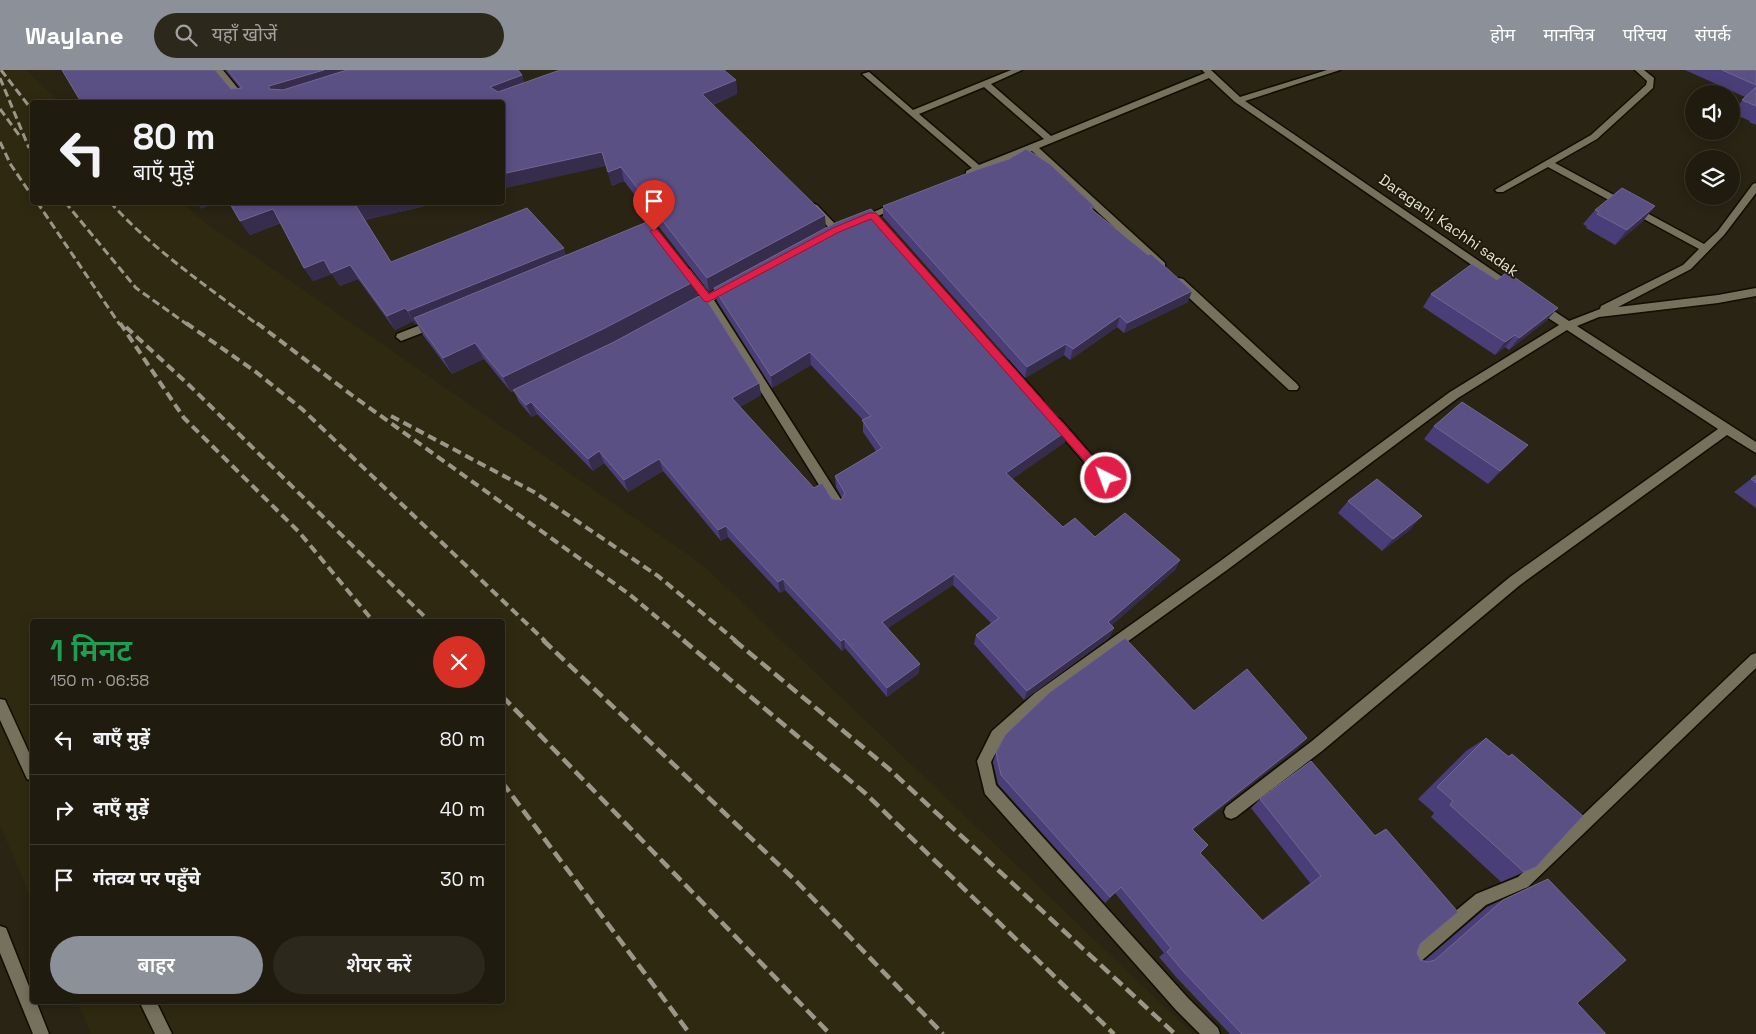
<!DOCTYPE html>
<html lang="hi">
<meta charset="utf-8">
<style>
body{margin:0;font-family:"Space Grotesk","Noto Sans Devanagari",sans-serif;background:#2c281c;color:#f1f3f6;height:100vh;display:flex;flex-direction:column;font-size:19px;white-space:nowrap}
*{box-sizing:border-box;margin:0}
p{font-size:16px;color:#a1a19e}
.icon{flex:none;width:28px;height:28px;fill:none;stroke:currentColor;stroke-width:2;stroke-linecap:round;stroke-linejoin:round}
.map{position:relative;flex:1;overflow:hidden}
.panel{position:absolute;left:30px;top:549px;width:475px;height:385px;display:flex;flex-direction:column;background:#1f1b0e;border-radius:5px;box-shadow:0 2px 12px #0003,0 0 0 1px #3c392e}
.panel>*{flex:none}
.guide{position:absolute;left:30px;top:30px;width:475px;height:105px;border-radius:5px;box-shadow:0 2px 12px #0003,0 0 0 1px #3c392e;background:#1f1b0e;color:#f1f3f6;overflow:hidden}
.tools{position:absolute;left:1685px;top:15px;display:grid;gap:10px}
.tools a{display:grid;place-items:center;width:55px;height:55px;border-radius:50%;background:#1f1b0e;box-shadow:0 2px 12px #0003,0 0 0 1px #3c392e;font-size:25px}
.pin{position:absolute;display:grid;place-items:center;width:42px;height:42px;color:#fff;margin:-51px -21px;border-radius:50% 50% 50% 0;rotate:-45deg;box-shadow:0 0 5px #0007}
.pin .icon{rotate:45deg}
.me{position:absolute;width:55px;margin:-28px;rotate:318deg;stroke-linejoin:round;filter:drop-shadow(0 0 4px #0008)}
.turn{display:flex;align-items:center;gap:18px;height:105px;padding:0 20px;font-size:22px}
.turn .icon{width:65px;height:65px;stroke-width:2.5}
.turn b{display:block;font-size:35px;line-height:42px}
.round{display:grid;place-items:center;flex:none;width:52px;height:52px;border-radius:26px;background:#2c281c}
.summary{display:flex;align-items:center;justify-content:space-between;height:85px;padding:0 20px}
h1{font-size:30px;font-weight:600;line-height:38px;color:#1e9e55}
.button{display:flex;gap:10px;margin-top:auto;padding:10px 20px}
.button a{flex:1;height:58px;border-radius:30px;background:#8c9099;color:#fff;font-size:20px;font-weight:600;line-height:58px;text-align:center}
.button a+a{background:#2c281c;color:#f1f3f6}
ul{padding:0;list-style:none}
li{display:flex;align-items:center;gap:15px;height:70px;padding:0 20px;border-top:1px solid #3c392e}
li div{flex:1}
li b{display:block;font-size:19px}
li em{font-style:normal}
header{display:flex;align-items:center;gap:30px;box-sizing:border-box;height:70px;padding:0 25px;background:#8c9099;color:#fff}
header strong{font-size:24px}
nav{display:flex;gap:28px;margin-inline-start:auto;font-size:18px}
.search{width:350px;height:45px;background:#2c281c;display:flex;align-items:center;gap:12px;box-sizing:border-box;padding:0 18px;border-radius:28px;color:#a1a19e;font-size:19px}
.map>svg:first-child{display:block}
.built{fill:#302911}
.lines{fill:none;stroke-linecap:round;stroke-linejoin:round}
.minor-casing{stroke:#120d01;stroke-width:3}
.minor{fill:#76715d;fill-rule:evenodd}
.rail-far2{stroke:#9a9688;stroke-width:3;stroke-dasharray:8 4;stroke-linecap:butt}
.rail-far1{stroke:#9a9688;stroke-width:4;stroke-dasharray:9 5;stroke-linecap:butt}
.rail{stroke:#9a9688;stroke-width:4.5;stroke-dasharray:12 5.5;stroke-linecap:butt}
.wall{fill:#4a3e78}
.shaded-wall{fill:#362c4b}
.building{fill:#5b5083;stroke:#716790}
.route{fill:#e11d48;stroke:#92132f}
.labels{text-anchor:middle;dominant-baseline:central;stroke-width:4;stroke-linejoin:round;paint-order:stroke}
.street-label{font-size:15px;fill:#e8e5da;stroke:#1f1b0a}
</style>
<header>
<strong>Waylane</strong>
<div class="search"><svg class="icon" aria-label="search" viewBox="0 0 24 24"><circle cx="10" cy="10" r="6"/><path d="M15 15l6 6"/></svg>यहाँ खोजें</div>
<nav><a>होम</a><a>मानचित्र</a><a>परिचय</a><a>संपर्क</a></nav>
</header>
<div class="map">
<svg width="1756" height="964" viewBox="0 0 1756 964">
<rect width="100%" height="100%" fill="#292413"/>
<path class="built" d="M0,0H26L60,32H32V132L182,133L206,153L703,495L1193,964H91L77,931H502V551H32V830L0,756Z"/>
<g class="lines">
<g class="minor-casing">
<path id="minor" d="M214,0H223L249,32H241Z
M1011,0H1022L991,14L1051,66L1205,3L1202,0H1211L1240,27L1327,0H1340L1245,31L1517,217L1516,220H1508L1235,32L1209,8L1039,78L1165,193V197H1157L1032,81L972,105H966V101L972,98L862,4L869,2L913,40ZM984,17L1044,69L979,95L919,44Z
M1635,0H1644L1654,8L1653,18L1597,69L1555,93L1704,174L1718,161L1753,114L1756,113V123L1724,165L1691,199L1618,237L1718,225L1756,218V226L1718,233L1599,247L1577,256L1756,372V383L1727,365L1520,515L1322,681L1236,747L1231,749L1226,747L1224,742L1226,737L1312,671L1510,507L1718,359L1567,260L1458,328L1227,500L1045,631L1002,671L991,692L996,715L1188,928L1218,958L1220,964H1200L1176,940L985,724L977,691L992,661L1035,623L1219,492L1450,322L1559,255L1534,239V233H1542L1569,251L1600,239L1601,236L1683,195L1699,179L1548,97L1503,122H1497L1495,120L1591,65L1646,15L1647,11Z
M898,131L901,132V136L864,152H858L856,150Z
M814,134L817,135L839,158V162H833L811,139V135Z
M686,197L690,199L709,223L726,214H734V220L714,230L842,431L844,435L842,439H834L706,234L696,240H688V234L701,228L681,201Z
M1179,208L1183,209L1297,314L1299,317L1297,320H1289L1175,215L1174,212Z
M436,249L441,253L440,256L401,271L396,267L397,264Z
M1004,290L1008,291L1041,328L1043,331L1041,334H1033L1000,297L999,294L1000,291Z
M1056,348L1060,349L1109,405L1111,408L1109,411H1101L1052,355L1050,352Z
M1756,583V598L1528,817L1486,835L1419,893L1413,895L1407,893L1405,887L1407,881L1476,824L1518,807L1751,585Z
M0,629L5,630L32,689V711L27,709L0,650Z
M0,856L6,858L32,924V931H36L49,964H33L0,883Z
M139,931H156L172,964H155Z"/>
</g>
<use href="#minor" class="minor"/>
<path class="rail-far2" d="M1,0L32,40
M0,8L29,78
M0,39L19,65
M0,72L11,95L32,126
M37,132L120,255
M65,132L136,218L188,255
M110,132C153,180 207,216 258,255"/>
<path class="rail-far1" d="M120,253L184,348L299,462L373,551
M186,253L256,302L302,339L545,571
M257,253L353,326L629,524L685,571
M126,257L189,315L429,551
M391,346L534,422L658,506L736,571"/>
<path class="rail" d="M543,570L797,812L943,964
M683,570L865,723L1114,964
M734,570L888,698L1175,964
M502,626L830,964
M502,712L690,964"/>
</g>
<path class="wall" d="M225,0H518L522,5L524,13L736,10L737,24L713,35L826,158L1015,309L1065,372L1012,409L1063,457L1095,467L1180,490L1175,500L1112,555L1114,558L1109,568L1024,630L974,574L976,565L991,553L953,515L888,558L919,603L887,627L845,578L842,581L785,520L780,523L728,467L721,471L663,401L628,422L604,393L593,401L537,344L532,347L519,332L514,321L511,322L484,289L452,304L423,265L417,254H415L413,251L395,260L358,209L340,216L332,204L313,211L304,198L281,153L250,165L240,151L229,132H442L365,150L391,192L566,185L695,211L698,226L759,313L761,325L740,337L814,418L832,429L841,430L842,428L836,417L835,406L876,381L863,362V350L811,295L772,318L717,231L714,219L709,222L624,111L612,116L606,96L231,19L240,18Z
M1685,0H1756V55L1749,52L1750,51L1732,43L1745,27Z
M883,136H1094L1093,141L1188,232L1124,263L1117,257L1070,290L1064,285L1025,308L883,147Z
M1655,136L1643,151L1615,175L1586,158L1587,157L1583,154L1595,140Z
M1497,210L1558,238L1547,250L1509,280L1505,277L1495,285L1423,237L1431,224Z
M1434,356L1515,388L1488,414L1424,369Z
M1756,405V438L1734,422Z
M1348,431L1411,459L1382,481L1338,443Z
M1194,641L1298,678L1193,760L1200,783L1262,850L1310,813L1251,738L1260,729L1375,765L1386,759L1420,874L1417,883L1420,890L1424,891L1487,837L1532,816L1548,809L1577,933L1606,964H1230L1176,907L1159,887L1164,883L1115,823L1105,833L998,714L993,692L996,683Z
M1486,668L1507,686L1512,684L1536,797L1501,812L1431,747L1434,743L1418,729L1466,681Z"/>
<path class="shaded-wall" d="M324,0H378L277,32L269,19V16Z
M522,5L526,19L495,31L490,17Z
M736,10L737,24L704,38L702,24Z
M602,82L606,96L502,119V104Z
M621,97L624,111L612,116L608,102Z
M197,132H217L201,139Z
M372,132H442L364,150L356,136Z
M1655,136L1643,151L1615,175L1627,160Z
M273,139L282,152L250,165L240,151Z
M825,145L826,159L709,222L707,208Z
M564,178L568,191L414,248L417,254H415L408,241Z
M324,190L350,195L358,209L340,216L332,204L313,211L304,198Z
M695,211L698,227L608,275L511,322L503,307Z
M1192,221L1188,232L1124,263L1127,253Z
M405,238L413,251L395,260L387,246Z
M1558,238L1547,250L1509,280L1519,268Z
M1120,246L1117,257L1070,290L1073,279Z
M1515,265L1505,277L1495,285L1505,272Z
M475,273L484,289L452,304L443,288Z
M1066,274L1064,285L1025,308L1027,297Z
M810,282L811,295L772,318L771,306Z
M1016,302L1014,314L1010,305Z
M759,313L761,325L735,340L732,328Z
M531,332L537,344L532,347L526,335Z
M1068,360L1065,372L1004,415L1006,403Z
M1528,375L1515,388L1488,414L1500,401Z
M599,381L604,393L593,401L588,389Z
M659,389L663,401L628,422L624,410Z
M1422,446L1411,459L1382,481L1393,469Z
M726,456L728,467L721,471L718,460Z
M1180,490L1175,500L1104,562L1108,552Z
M954,504L953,515L882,562V552Z
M783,509L785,520L780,523L778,512Z
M1114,558L1109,568L1024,630L1027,621Z
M844,569L845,578L842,581L841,571Z
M920,594L919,603L887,627V618Z
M1307,668L1298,678L1185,766L1192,759Z"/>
<path class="building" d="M62,0H215L231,19L242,18L228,0H324L269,16V19L283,20L347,0H518L522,5L490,17L498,22L560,0H724L736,10L702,24L825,145L707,208L621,97L608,102L602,82L502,104V32H103L102,30L95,32H81Z
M1722,0H1756V15Z
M1756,17V36L1742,30Z
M1026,79L1050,94L1094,136L1090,138L1148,185L1151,184L1192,221L1127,253L1120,246L1073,279L1066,274L1027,297L883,136L976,100L1009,89Z
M1622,118L1655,136L1627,160L1597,144L1599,142L1595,140Z
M229,132H372L356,136L391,192L527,138L564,178L408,241L405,238L387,246L350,195L331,203L324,190L304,198L273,139L240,151Z
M871,139L1016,302L1010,305L1042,332L1068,360L1006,403L1063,457L1075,448L1095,467L1125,443L1180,490L1108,552L1114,558L1027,621L976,565L999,548L954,504L882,552L920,594L887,618L844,569L841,571L783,509L778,512L726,456L718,460L659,389L624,410L599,381L588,389L531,332L526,335L513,320L614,272L703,224L759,313L732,328L814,418L822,413L832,429L841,430L845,423L835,406L882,378L862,350L871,346L810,282L771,306L714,218L835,153Z
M647,152L695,211L603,259L503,307L475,273L443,288L414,248Z
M1472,194L1497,210L1507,202L1558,238L1519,268L1515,265L1505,272L1431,224Z
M1462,332L1528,375L1500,401L1434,356Z
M1756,405V413L1751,409Z
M1377,409L1422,446L1393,469L1348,431Z
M1125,568L1194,641L1247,599L1307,668L1192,759L1208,775L1200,783L1263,851L1321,806L1260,729L1311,691L1375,766L1386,759L1458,842L1420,874L1417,883L1420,890L1428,892L1435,890L1503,830L1548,809L1626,890L1577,933L1606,964H1242L1184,902L1167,882L1171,878L1121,817L1110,827L1001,705L996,683L1005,665L1050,622Z
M1486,668L1509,687L1512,684L1583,746L1536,797L1524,802L1450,735L1453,731L1437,717Z"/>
<path class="route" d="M869,143H876L1109,405V411H1102L871,149L839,162L708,232L704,231L650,161L657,159L709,224L833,158Z"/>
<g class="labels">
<g class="street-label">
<text transform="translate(1449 155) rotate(35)">Daraganj, Kachhi sadak</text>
</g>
</g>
</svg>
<div class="tools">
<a><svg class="icon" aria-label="sound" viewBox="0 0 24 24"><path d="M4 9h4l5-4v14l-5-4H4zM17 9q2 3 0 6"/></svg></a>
<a><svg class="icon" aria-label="layers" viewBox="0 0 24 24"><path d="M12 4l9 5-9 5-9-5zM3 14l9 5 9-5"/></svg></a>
</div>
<div class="pin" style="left:654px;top:161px;background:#d93025"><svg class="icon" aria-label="arrive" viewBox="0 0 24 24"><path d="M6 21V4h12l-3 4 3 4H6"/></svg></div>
<svg class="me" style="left:1106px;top:408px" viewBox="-20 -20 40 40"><circle r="17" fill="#e11d48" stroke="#fff" stroke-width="3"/><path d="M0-11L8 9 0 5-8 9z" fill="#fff"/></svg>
<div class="guide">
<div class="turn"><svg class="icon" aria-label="left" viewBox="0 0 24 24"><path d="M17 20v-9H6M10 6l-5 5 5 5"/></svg><div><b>80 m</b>बाएँ मुड़ें</div></div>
</div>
<section class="panel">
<div class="summary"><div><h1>1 मिनट</h1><p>150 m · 06:58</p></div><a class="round" style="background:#d93025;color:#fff"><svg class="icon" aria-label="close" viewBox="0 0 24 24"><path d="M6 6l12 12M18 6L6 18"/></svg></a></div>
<ul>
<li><svg class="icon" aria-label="left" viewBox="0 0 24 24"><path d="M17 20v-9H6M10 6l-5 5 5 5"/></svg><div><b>बाएँ मुड़ें</b></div><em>80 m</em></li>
<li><svg class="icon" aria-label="right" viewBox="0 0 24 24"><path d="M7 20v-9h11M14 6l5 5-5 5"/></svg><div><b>दाएँ मुड़ें</b></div><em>40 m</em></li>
<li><svg class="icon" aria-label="arrive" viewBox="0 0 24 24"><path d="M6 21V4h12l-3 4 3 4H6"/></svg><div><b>गंतव्य पर पहुँचे</b></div><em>30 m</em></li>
</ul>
<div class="button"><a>बाहर</a><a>शेयर करें</a></div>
</section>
</div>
